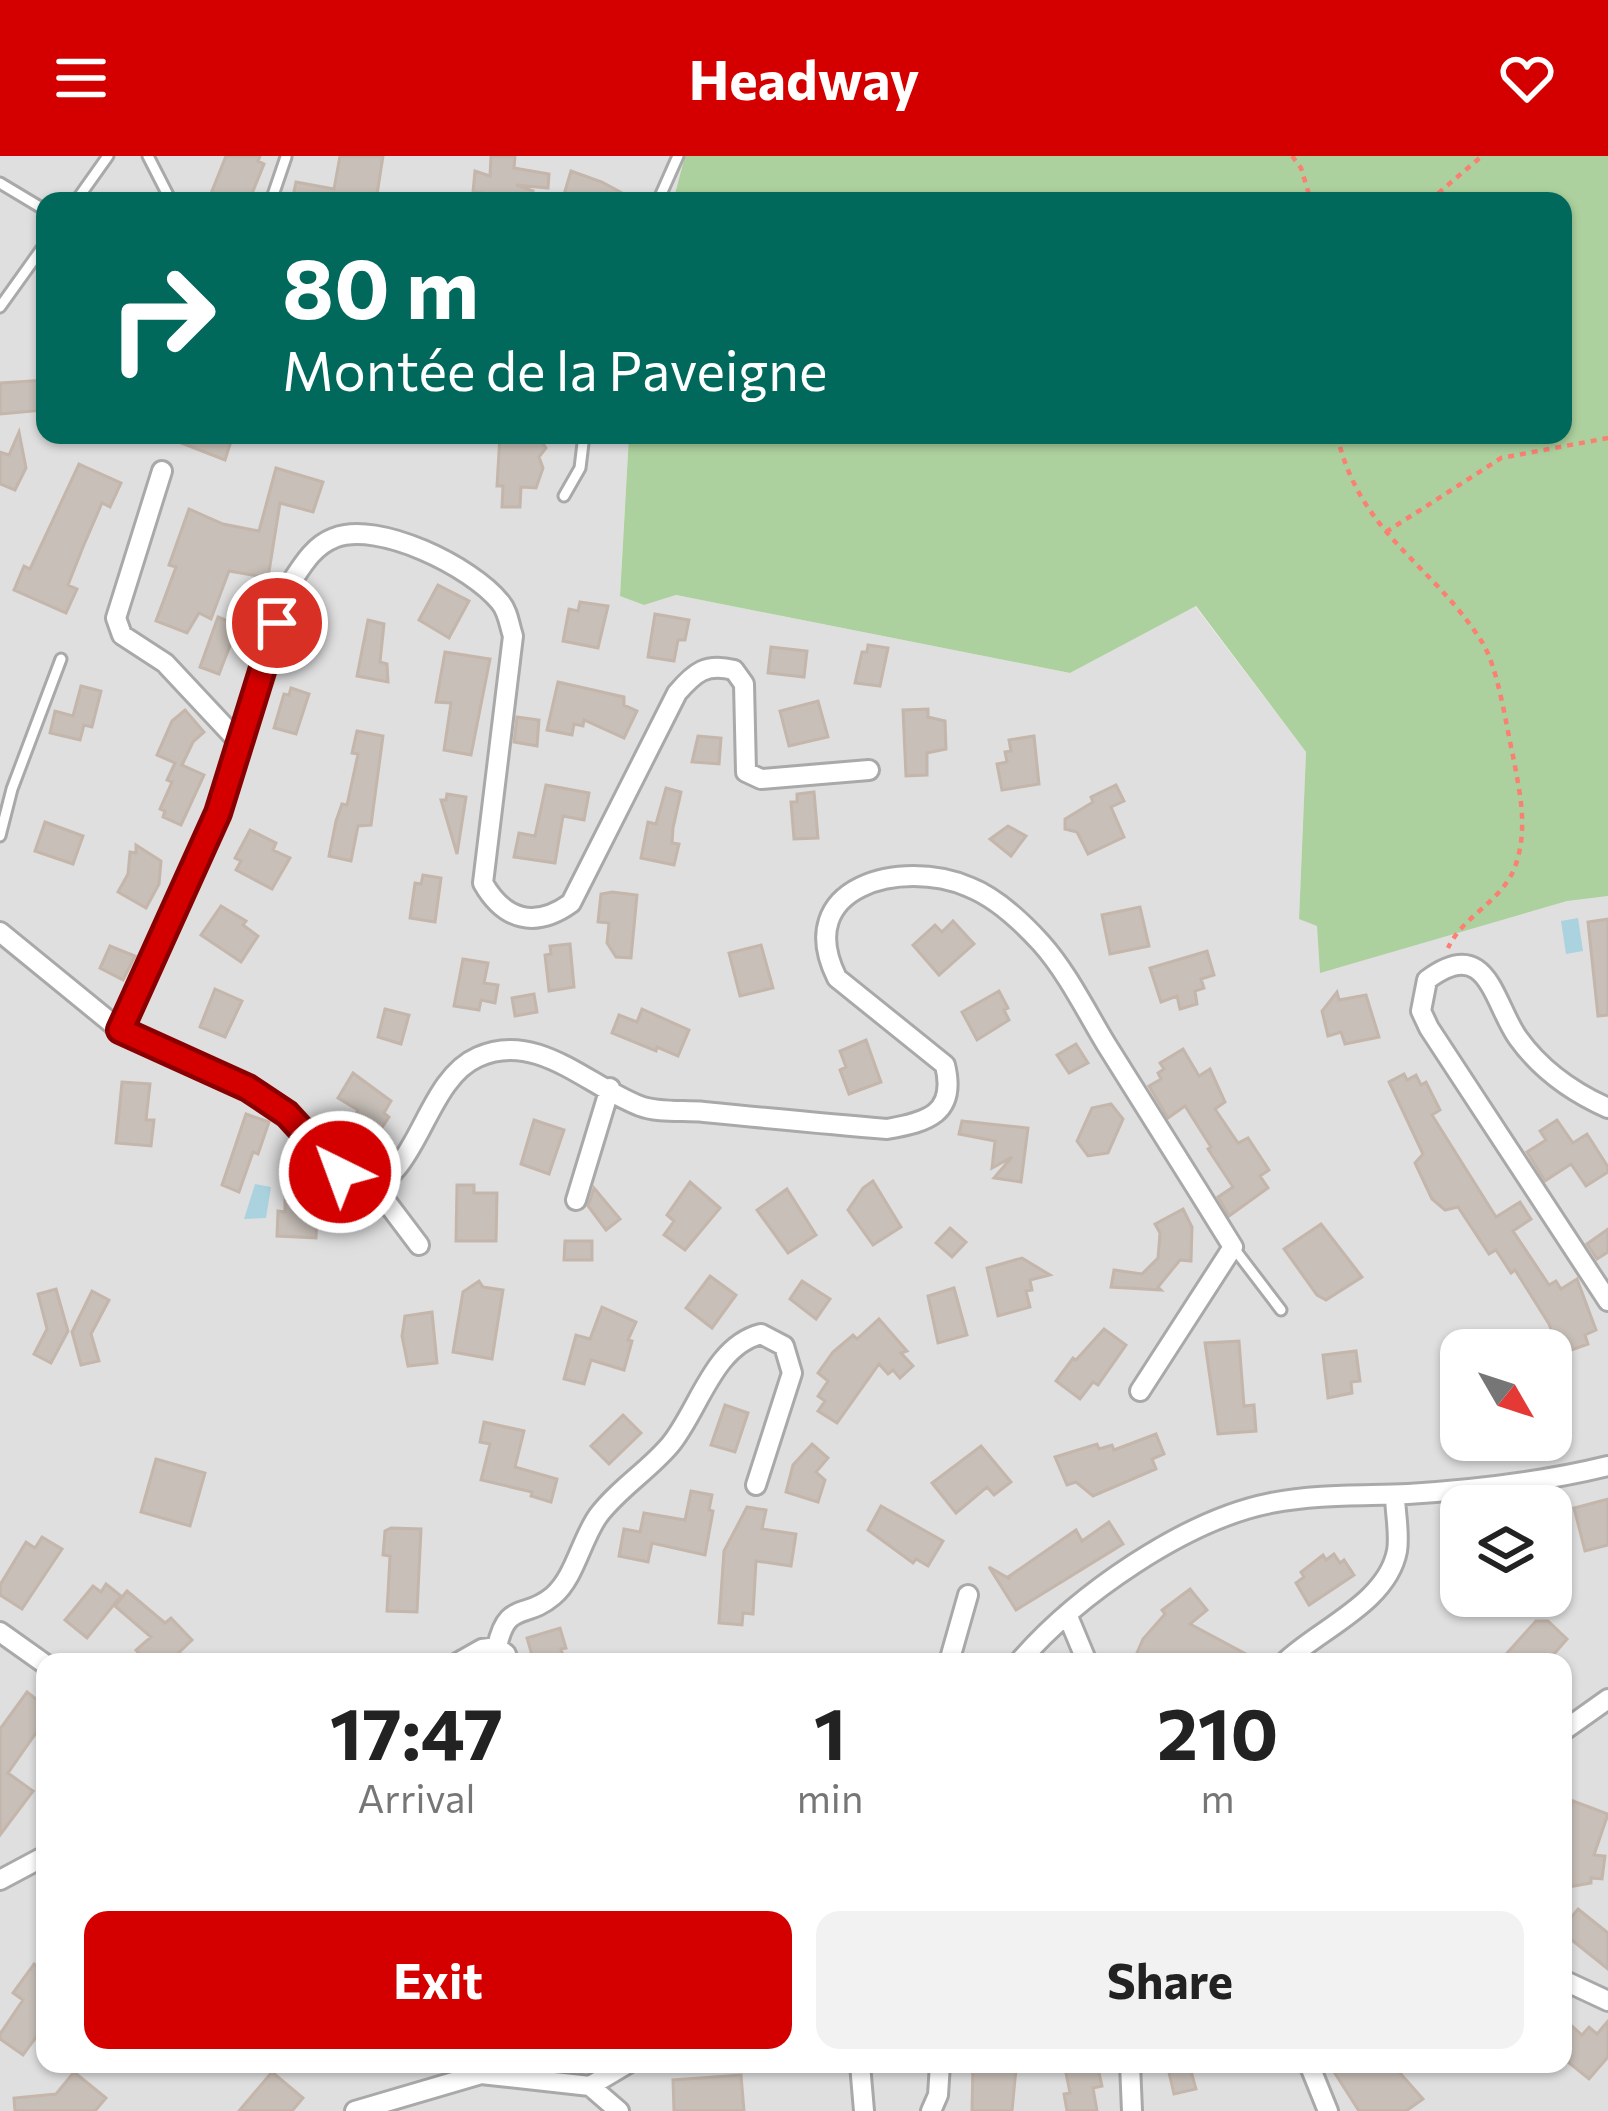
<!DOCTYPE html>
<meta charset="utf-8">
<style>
body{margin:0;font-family:Commissioner,sans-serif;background:#f2f2f2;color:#222;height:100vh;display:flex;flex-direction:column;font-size:45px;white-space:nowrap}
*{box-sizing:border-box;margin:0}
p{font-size:39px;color:#767676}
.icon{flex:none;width:66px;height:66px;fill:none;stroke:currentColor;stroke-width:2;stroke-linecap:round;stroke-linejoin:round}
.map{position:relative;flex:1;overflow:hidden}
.side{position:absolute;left:36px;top:1497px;width:1536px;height:420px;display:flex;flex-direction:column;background:#fff;border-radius:24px;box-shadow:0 3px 9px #0004}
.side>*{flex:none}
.guide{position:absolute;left:36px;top:36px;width:1536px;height:252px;border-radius:24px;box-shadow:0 3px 9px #0004;background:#00695c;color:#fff;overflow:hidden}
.needle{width:78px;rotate:129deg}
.fabs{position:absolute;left:1440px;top:1173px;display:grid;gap:24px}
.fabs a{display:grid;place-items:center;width:132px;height:132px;border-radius:24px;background:#fff;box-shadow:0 3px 9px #0004;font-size:60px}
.pin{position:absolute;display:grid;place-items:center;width:102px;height:102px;color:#fff;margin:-51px;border:6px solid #fff;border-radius:50%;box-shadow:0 3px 12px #0007}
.me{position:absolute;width:132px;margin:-66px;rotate:318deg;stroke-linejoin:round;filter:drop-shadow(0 0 9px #0008)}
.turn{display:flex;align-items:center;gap:42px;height:252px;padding:0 48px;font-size:54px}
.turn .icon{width:156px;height:156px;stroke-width:2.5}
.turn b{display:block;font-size:84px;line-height:102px}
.eta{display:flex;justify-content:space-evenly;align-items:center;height:204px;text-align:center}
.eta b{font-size:72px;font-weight:700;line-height:84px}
.cta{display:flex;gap:24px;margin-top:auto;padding:24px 48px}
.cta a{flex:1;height:138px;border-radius:24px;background:#d40000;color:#fff;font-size:48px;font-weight:700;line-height:138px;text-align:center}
.cta a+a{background:#f2f2f2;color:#222}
header{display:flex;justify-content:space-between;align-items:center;height:156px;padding:0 48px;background:#d40000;color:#fff;font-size:54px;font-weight:700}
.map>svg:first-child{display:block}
.residential{fill:#e0dfdf;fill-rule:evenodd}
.forest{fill:#add19e}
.water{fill:#aad3df}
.building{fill:#c7bfb8;stroke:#c4b6ab;stroke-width:3}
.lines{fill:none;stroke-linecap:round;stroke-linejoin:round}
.lane-casing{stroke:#a9a9a9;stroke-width:15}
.street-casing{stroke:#a9a9a9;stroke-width:24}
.path{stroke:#fa8072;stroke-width:4.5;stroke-dasharray:6 6;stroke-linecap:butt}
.lane{stroke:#fff;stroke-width:9}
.street{stroke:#fff;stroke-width:18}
.route-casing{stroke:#8a0000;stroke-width:30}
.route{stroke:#d40000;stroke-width:21}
</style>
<header><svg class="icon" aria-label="menu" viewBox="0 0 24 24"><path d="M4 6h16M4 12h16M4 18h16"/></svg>Headway<svg class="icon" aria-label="heart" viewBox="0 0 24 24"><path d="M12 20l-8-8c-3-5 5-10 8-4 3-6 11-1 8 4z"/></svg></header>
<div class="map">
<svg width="1608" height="1955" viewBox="0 0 1608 1955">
<rect width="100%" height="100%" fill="#f2efe9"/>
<path class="residential" d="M0,0H685L673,45H45V279H629L620,439L644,449L676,439L1070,517L1195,450L1306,596L1299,762L1608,740V1955H0ZM1461,1194H1551V1284H1461ZM1461,1350H1551V1440H1461ZM45,1506H1563V1908H45Z"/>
<path class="forest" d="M685,0H1608V740L1567,745L1320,817L1317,770L1299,763L1306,596L1196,450L1070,517L676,439L644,449L620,440L629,279H1563V45H673Z"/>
<path class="water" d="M1578,762L1583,795L1566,798L1561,765Z
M255,1028L271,1031L266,1062L244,1063Z"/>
<path class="building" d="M226,0H260L258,5L264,8L249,45H208Z
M340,0H383L376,45H292L296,26L334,33Z
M491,0H515L514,12L549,18L548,32L516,29L533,35L531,41L512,40V45H488V38L473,36L475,15L490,20Z
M571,15L602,26L637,45H562Z
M45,224V254L0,258V227Z
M19,276L26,312L15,334L0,328V296L9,299Z
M161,279H233L225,304Z
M500,279H537L546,292L539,301L543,312L536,332L521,331L520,351H502L503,330H497Z
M79,308L121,327L110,351L102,347L83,391L68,429L77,433L66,457L14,434L24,410L30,413Z
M276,312L323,326L313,356L280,347L268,422L229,415L211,463L199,457L187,477L156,465L176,411L169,409L189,353L223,368L259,375Z
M438,429L469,445L449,482L419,464Z
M580,446L608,450L598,492L563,485L569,453L578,455Z
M655,458L689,464L685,484H678L674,505L648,501Z
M218,461L238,469L219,518L200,511Z
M368,464L384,468L380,506L387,508L388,526L357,520Z
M868,489L888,492L880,530L855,527L862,496H867Z
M771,491L807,495L804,521L768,517Z
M445,496L490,503L471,599L444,594L451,547L436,546Z
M558,526L624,541V549L637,555L624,582L584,564L583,570L574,568L572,579L547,574Z
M81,530L101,535L92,571L84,569L80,584L50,577L55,555L73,560Z
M291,532L309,538L296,578L274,572L284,538L289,539Z
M818,545L828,581L789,590L780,555Z
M928,553V561L945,565L946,593L927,597V619L906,620L903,554Z
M185,554L204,576L193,586L182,609L204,619L181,669L163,661L165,655L160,653L172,626L167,624L175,607L157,599L172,565Z
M517,561L539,564L537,590L514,586Z
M357,575L383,580L371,669L358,670L351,705L329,700L336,665L342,648L347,649L358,598L352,597Z
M698,580L721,582L719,608L692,606Z
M1034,580L1039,628L1002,634L997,608L1007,606L1005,596L1011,595L1009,584Z
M546,629L589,637L584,664L563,660L555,707L514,701L519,677L535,680Z
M1116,629L1124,645L1111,651L1124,681L1088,698L1077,676L1065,673V663L1093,646L1091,641Z
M666,632L681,636L673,672L672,687L679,688L674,709L641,702L648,666L656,668Z
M814,636L818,682L794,683L791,646H797V638Z
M447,638L466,641L457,698L441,644H446Z
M45,666L83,680L73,708L35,695Z
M1008,670L1026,680L1011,700L990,683Z
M250,674L276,687L273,694L290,702L272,733L236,714L241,705L235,702Z
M136,689L161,705L159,728L146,752L118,736L128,718L130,696L136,697Z
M423,719L441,722L435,766L410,762L415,727L421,728Z
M612,736L637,739L631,802L616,801L607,787L609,767L598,766L601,738Z
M221,750L246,765L243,769L258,780L241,806L201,779Z
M1140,751L1149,790L1110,798L1102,759Z
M1608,763V859L1598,860L1588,766Z
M953,765L974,788L939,819L913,789L935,769L942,776Z
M570,788L574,831L549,835L545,799L551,798L550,790Z
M761,789L773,832L740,840L729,797Z
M110,790L135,800L123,824L100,812Z
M1207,795L1214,819L1201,823L1204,832L1195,835L1197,848L1180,853L1177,840L1161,846L1150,812Z
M463,803L488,807L484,827L498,829L495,847L481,844L479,854L454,850Z
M215,833L242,845L225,881L200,871Z
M999,835L1008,852L1004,854L1009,864L977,884L962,856Z
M1337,836L1339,844L1366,839L1379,881L1345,888L1341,876L1328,880L1322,855Z
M534,838L537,856L515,860L512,842Z
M385,853L409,859L401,888L378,881Z
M642,853L689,874L678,900L657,891L656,895L612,877L619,859L637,866Z
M866,884L881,926L849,938L840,914L846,911L840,895Z
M1076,888L1088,907L1069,917L1057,899Z
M1183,893L1199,920L1210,913L1225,946L1215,953L1238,987L1248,982L1269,1014L1260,1020L1268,1032L1229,1060L1218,1041L1233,1031L1208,993L1211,991L1185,950L1168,962L1149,930L1161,923L1158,917L1164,913L1160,907Z
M353,917L391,945L384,957L389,961L379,976L354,961L358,954L338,942Z
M1404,918L1407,924L1416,919L1421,929L1426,926L1440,954L1432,959L1496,1061L1520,1046L1531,1063L1513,1075L1549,1129L1556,1125L1561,1133L1577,1123L1596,1174L1585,1179L1588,1188L1560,1198L1549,1168L1515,1114L1511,1117L1496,1094L1489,1098L1458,1051L1445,1054L1432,1043L1415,1007L1423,998L1389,926Z
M122,926L150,928L146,964H154L151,990L116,987Z
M1111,948L1123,963L1108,997L1088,1000L1077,985L1092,952Z
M246,958L269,966L258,998L253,996L239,1036L222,1029Z
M534,964L564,974L549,1018L521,1008Z
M1557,964L1573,987L1587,978L1608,1011V1016L1586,1030L1571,1008L1545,1025L1527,996L1546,984L1540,975Z
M962,965L1028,972L1021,1026L994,1022L1012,1001L992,1012L995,985L959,978Z
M873,1025L901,1071L873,1089L848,1054L863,1032Z
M690,1026L720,1052L685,1094L664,1079L674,1065L667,1059Z
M457,1029H474V1037H497L496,1085H456Z
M594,1032L620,1063L606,1074L588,1050Z
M787,1033L816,1079L788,1097L757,1054Z
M285,1040L318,1041L316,1082L277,1080L278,1055L285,1056Z
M1183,1053L1192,1071L1191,1105L1180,1104L1158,1131L1161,1134L1111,1131L1114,1114L1142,1118L1158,1102L1160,1077L1155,1068Z
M1321,1068L1362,1121L1326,1144L1317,1139L1284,1093Z
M950,1072L966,1086L952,1101L936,1087Z
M1608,1073V1096L1597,1103L1587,1088Z
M565,1085H592V1104H564Z
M1022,1102L1050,1119L1030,1124L1032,1134L1026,1135L1030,1151L998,1160L987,1112Z
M710,1120L736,1139L712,1172L686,1152Z
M479,1125L483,1131L503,1134L492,1203L453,1196L463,1136Z
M802,1125L830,1143L816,1163L790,1143Z
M954,1132L967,1179L938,1187L928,1140Z
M56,1133L68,1175L51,1207L34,1198L47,1173L38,1138Z
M92,1135L109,1144L91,1178L99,1205L81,1209L72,1176Z
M602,1151L636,1166L628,1184L632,1185L624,1214L591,1204L584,1228L564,1223L576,1179L590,1183Z
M432,1156L437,1207L408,1210L402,1180L405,1160Z
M879,1163L907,1195L901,1197L913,1210L900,1222L893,1214L888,1218L879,1208L837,1267L818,1255L825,1245L818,1240L828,1225L818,1217L833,1196L853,1179L857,1183Z
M1104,1173L1126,1189L1098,1229L1093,1226L1080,1243L1056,1225L1073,1202L1076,1204Z
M1239,1185L1244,1250L1254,1249L1256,1275L1218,1278L1205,1187Z
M1356,1195L1360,1225L1351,1226L1352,1237L1328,1242L1323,1199Z
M725,1249L748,1257L735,1296L711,1289Z
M623,1259L641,1277L609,1308L591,1290Z
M484,1266L524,1275L515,1311L557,1323L551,1346L531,1340L532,1336L481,1324L490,1288L480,1286Z
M1156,1278L1164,1298L1152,1303L1156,1313L1093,1340L1076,1326L1067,1329L1055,1301L1097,1288L1099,1293L1112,1289L1114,1294Z
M812,1288L828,1302L816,1316L825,1324L818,1346L786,1336L793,1309Z
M981,1290L1011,1326L994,1339L987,1331L956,1357L932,1327Z
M156,1303L205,1317L190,1370L141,1356Z
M691,1335L712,1339L709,1354L713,1355L705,1399L652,1387L648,1406L619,1400L624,1373L640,1376L644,1357L685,1364Z
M1608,1343V1389L1585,1395L1574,1352Z
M881,1350L943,1385L928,1410L916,1403L913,1407L868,1374Z
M747,1351L766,1354L762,1373L796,1378L791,1410L756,1405L753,1458L743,1457L742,1469L719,1467L724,1395Z
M1109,1366L1123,1388L1016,1454L989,1411L1010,1423L1008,1421L1076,1374L1082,1385Z
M391,1372L421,1373L417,1456L387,1455L390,1400L383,1399L385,1375Z
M42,1381L62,1393L22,1453L0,1439V1429L26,1386L35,1392Z
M1334,1398L1340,1407L1344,1404L1354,1419L1309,1449L1296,1427L1304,1421L1301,1416L1323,1399L1326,1404Z
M106,1428L121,1440L87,1482L65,1464L93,1430L101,1436Z
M1190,1433L1207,1454L1190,1468L1261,1506H1133L1143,1483L1165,1458L1162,1454Z
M127,1435L165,1467L171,1462L192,1484L169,1506H147L136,1494L151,1481L115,1450Z
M1536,1465H1548L1567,1483L1547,1506H1499Z
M560,1472L566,1492L561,1493L565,1506H534L527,1482Z
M27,1536L45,1550V1564L8,1617L33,1635L0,1679V1573Z
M1573,1645L1608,1658L1594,1699L1605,1700L1602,1723L1591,1722V1727L1563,1732V1670Z
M1578,1753L1608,1777V1813L1563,1777V1771Z
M34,1808L45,1816V1869L23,1899L0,1883V1878L23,1844L13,1837Z
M1608,1865V1901L1589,1923L1563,1902V1880L1572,1870L1582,1879L1589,1871L1597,1878Z
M973,1908H999L1016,1913L1012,1955H972Z
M1097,1908L1102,1930L1093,1932L1097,1955H1067L1064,1938L1070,1937L1065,1912Z
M1167,1908H1189L1196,1933L1174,1938Z
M1329,1908H1392L1423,1943L1406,1955H1359Z
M74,1916L106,1942L95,1955H15L14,1942L56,1938Z
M272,1916L303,1942L292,1955H239Z
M741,1919L744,1955H674L673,1924Z"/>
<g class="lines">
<g class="lane-casing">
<path id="lane" d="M148,0L171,45
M0,27L45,54
M76,45L108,0
M271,45L286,1
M658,45L678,0
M0,151L45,88
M564,340L580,312L584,279
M0,680L12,633L61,503
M1233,1091L1281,1154"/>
</g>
<g class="street-casing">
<path id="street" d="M162,315L116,462L122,479L165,507L238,585
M0,776L120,874L248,932L287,958L360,1034C419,1026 423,925 478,901C537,874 589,931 640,950C658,957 684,954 704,956C765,962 826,968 887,973C927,966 957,958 945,909L837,822C791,730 902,702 969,731C997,742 1021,765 1041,787C1067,816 1086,855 1106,888C1148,955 1191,1023 1233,1091L1140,1235
M120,874L218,657L290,428C302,410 313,390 334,382C378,364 472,411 500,446C508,455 509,468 513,480L483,727C504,764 535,773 571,747L677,537C695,516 706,507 734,514L744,528L746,616L761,623L869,614
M1608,952C1572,936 1541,914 1518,882C1493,847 1488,778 1427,824L1421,855L1429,872L1608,1145
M376,1032L419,1089
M576,1044L610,932
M1067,1458L1087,1506
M0,1476L45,1508
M497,1491C507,1444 525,1464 553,1440C575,1421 581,1384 598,1360C618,1333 648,1315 670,1289C699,1254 713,1190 761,1178L784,1190L792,1217L756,1329
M459,1506L482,1493L497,1491L506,1498L508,1506
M949,1506L968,1439
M1019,1506C1076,1440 1184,1364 1271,1347C1317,1338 1363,1340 1408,1338C1471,1334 1547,1325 1608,1310
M1285,1506C1319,1473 1387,1447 1397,1395C1400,1378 1395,1356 1395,1339
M1563,1575L1608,1543
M0,1724L45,1700
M1563,1824L1608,1845
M860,1908L864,1955
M1130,1908L1132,1955
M1309,1908L1328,1955
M590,1930L619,1955
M355,1955L481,1918L590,1930L627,1908
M931,1955L938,1939L940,1908"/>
</g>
<path class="path" d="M1292,0L1301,12L1311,45
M1429,45L1482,0
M1337,279C1360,379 1431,406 1482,486C1498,511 1506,569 1513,600C1520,637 1528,671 1516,708C1504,745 1463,759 1448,792
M1386,376L1501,302L1608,282"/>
<use href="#lane" class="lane"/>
<use href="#street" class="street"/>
</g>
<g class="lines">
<g class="route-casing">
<path id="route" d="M277,467L218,657L120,874L248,932L287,958L340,1016"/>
</g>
<use href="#route" class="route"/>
</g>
</svg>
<div class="fabs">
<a><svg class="needle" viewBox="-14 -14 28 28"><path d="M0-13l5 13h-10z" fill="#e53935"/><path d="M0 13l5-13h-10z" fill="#767676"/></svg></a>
<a><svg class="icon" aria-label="layers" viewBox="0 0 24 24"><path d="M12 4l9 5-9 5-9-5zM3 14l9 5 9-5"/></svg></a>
</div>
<div class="pin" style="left:277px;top:467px;background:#d93025"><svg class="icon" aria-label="arrive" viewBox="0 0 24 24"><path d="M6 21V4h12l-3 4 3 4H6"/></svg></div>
<svg class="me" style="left:340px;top:1016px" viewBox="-20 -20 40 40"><circle r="17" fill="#d40000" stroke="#fff" stroke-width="3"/><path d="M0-11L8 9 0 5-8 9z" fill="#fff"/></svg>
<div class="guide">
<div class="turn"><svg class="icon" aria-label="right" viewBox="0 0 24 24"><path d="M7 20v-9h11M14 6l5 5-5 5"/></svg><div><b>80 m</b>Montée de la Paveigne</div></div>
</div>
<section class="side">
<div class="eta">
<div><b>17:47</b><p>Arrival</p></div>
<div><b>1</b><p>min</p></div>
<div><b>210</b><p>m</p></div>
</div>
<div class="cta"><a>Exit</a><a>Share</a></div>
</section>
</div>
